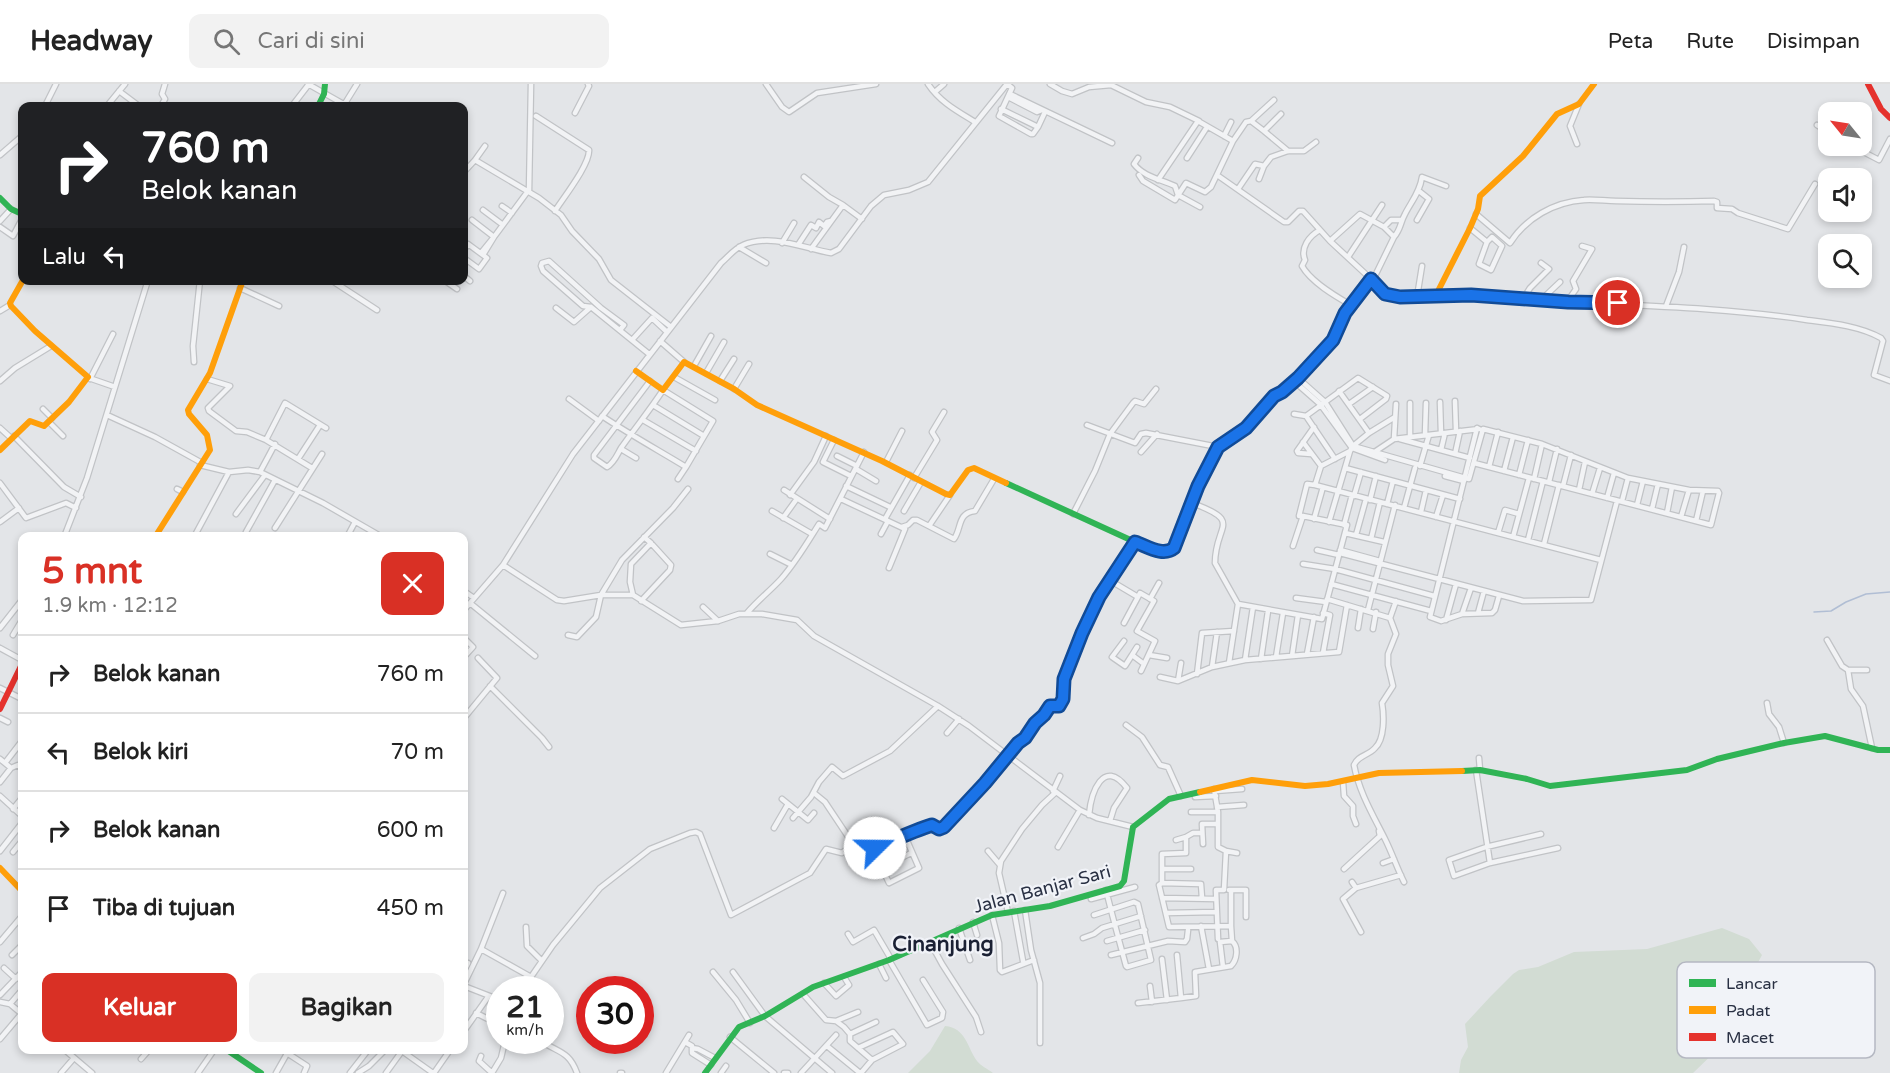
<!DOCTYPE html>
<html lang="id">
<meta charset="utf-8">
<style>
body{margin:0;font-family:"Varela Round",sans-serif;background:#f2f2f2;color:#222;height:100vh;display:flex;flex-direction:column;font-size:22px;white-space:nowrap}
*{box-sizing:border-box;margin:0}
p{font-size:20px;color:#767676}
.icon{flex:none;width:33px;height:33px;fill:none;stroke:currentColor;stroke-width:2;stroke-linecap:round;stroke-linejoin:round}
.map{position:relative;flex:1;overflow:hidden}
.drawer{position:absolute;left:18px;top:448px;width:450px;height:522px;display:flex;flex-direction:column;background:#fff;border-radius:12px;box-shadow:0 3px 9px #0003}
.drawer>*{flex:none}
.guide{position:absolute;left:18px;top:18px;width:450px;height:183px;border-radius:12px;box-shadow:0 3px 9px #0003;background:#202124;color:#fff;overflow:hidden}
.needle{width:39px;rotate:300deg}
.fabs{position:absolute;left:1818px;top:18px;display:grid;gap:12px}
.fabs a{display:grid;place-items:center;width:54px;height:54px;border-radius:12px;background:#fff;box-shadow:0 3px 9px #0003;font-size:30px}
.speed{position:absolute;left:486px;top:892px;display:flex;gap:12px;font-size:30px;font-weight:700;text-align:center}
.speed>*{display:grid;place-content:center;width:78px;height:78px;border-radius:50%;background:#fff;box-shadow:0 3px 9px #0003;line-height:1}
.speed small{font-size:15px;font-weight:400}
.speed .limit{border:9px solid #d22;background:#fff;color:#111}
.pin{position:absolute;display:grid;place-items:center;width:51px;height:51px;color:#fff;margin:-26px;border:3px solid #fff;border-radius:50%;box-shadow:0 2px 6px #0007}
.me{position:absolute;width:66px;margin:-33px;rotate:68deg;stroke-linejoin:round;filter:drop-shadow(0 0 4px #0008)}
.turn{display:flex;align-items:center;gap:21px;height:126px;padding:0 24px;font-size:27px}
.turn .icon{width:78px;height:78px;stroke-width:2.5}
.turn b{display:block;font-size:42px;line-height:51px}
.then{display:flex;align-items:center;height:57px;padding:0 24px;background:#0003;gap:12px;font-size:22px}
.round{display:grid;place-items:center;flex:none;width:63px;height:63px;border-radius:12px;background:#f2f2f2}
.head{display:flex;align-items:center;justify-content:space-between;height:102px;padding:0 24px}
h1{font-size:36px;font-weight:800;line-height:45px;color:#d93025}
.action{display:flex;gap:12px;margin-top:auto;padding:12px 24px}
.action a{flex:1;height:69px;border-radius:12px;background:#d93025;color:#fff;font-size:24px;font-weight:800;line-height:69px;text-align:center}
.action a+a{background:#f2f2f2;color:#222}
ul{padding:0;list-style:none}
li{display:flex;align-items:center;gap:18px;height:78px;padding:0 24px;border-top:2px solid #e0e0e0}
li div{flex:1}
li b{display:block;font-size:22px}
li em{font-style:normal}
header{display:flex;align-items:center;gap:36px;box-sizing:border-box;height:84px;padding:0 30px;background:#fff;border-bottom:2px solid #e0e0e0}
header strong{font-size:28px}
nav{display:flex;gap:33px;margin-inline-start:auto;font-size:21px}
.search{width:420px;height:54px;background:#f2f2f2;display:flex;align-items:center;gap:15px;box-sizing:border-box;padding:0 21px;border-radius:12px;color:#767676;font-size:22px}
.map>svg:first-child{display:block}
.green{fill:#d2dcd3}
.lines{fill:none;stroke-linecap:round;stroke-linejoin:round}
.stream{stroke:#b1bed4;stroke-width:1.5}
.street-casing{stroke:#c1c3c6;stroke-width:7}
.street{stroke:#f2f3f5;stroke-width:4.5}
.fast{stroke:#30b455;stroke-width:6}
.slow{stroke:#ff9f0a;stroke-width:6}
.jam{stroke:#e5322d;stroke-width:6}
.route-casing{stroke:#114b97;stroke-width:15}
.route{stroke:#1a73e8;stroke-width:10}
.labels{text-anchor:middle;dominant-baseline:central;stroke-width:4.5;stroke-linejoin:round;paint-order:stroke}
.street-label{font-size:18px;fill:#293043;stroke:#f1f3f8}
.quarter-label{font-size:21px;font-weight:bold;fill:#1b2134;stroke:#f1f3f8}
.key{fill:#f1f3f8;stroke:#b5b8c2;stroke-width:1.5}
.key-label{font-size:16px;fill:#293043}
</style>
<header>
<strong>Headway</strong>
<div class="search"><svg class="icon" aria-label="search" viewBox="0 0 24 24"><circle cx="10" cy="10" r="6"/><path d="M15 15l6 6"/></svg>Cari di sini</div>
<nav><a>Peta</a><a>Rute</a><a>Disimpan</a></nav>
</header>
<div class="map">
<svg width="1890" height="989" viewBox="0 0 1890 989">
<rect width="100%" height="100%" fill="#e3e5e8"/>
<path class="green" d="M1722,844L1749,855L1762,871L1755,884L1740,899L1747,916L1730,949L1721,962L1693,989H1459L1461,976L1468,963L1465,940L1490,913L1513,890L1519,886L1538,883L1574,868L1647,865Z
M945,942C966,944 967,963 977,977C981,982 988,985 993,989H908L930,967Z"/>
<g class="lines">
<path class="stream" d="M1814,528L1831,527L1846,518L1866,510L1890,508"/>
<g class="street-casing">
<path id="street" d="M308,0L347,22
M766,0L782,23L789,28L817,9L876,0
M928,0C940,18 957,27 975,38
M1007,0L1012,4L999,32L1031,50H1033L1038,43
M1050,0L1062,7L1072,10L1089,3L1111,1L1146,18L1170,23L1199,37
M119,7L139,22
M936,7L944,0
M1010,10L1112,59
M1008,13L1037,28L1042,26
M344,21L357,0
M45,22L56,0
M107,22L125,0
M161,22L165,15L162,10L165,0
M292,22L309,0
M1001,25L1038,43L1045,28
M575,29L589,2L588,0
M536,32L589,66C590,80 564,113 555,127
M1251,37L1274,16
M1817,41L1828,48
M1264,47L1288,67
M1224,52L1231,38
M1577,60L1570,42L1579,20
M1852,62L1879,76L1890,55
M0,71L22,52
M1138,74L1134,80C1144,93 1160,95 1175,102L1178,111L1200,123
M1187,74L1207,43
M475,76L485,62
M464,88L475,76L539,114L561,131L572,147L599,175L611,196L671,243
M1139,91L1143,97L1175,116L1186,99L1205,108L1211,103L1233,57
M1217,91L1284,138H1288L1299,127H1303L1330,157L1371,195
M804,93L829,113L843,121
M1259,95L1264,82L1271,73L1288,67H1304L1316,58
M1158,96L1198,37L1233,57L1246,38L1251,37L1264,47L1281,30
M1238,105L1255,80L1264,82
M529,108L531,0
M502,122L512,129
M483,126L503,141
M1476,130L1510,159C1526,134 1554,118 1584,116C1594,115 1605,117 1616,117C1649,118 1682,118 1714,117L1717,118V124L1732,125L1738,129L1788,145L1815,100
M472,136L494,153L528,107
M1417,136L1429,115L1419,107
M0,137L11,125
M0,143L13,152L22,135
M1384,143L1391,136H1402
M1470,144L1487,158L1479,180L1491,186L1502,162L1492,153L1487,158
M1320,146C1309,152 1300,164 1305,176L1302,182C1311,198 1335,212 1351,221
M1394,153C1401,145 1400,139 1405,130C1411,118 1420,108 1422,93L1446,102
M1330,157L1360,130L1384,143L1394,153L1373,196
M782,159L794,139
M798,161L811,141L816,144L819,138L824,142L827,138L831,137
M739,163L766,179
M811,165L843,121L862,135
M464,166L468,160L487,174L479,185L464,174
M481,169L494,153L483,171
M1348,173L1382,121
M464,192L470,197
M331,196L377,226
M444,196L457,205
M240,204L279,222
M1417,213L1422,182
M1435,213C1479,210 1522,216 1566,218C1647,222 1727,224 1807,236C1831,239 1860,242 1881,254L1883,257L1874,291L1890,297
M1523,215L1530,204L1549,185L1541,179
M1541,216L1560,198
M1567,218L1576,205L1573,197L1592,165L1582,162
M1666,222L1679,188L1684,163
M556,224L574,238L591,223
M0,227L10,221
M620,246L624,241L601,224L549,177L542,179L541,182L543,187L583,222L591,223L649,270
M632,256L652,234L667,248
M660,257L684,278
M194,278L193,262L200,196
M694,282L711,252
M706,289L724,258
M674,293L715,316
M89,294L115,303
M1298,294L1325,318L1353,362L1369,349L1395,333
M90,295L113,250
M207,295L230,302L208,324L209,327L236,347L247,348L266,356L312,384
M0,297L15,284L51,262
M720,297L734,275
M1295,298L1320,320L1352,364L1385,376
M734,305L749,280
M1339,307L1369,349
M569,315L599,337
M1455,317L1456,347
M1440,318L1441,349
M1349,320L1373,303
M653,321L704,352
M43,325L52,334
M1294,330L1306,332L1335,375
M107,331L155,353L202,379
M602,332C629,350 658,366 686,383L713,337L663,306C650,326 635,344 621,364C617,371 614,379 607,383L594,374V371L650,297
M1306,332L1358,294L1387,312L1386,315L1360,335
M643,336L696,367
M49,338L63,352
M1087,341L1135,359L1141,350L1146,349L1218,363
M0,344L11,354
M1477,344L1430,533L1441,537L1462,530L1492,529L1495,526L1499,512
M1425,351L1426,319
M14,352L64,403L81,413
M1410,353V319
M1394,355L1396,320
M1400,355L1470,374
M266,356L285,319L326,344
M834,356L823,378L851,392
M1303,358L1321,382
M621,365L636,374
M1441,366L1445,349
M1141,368L1157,350
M1373,369L1394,355L1479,345
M1311,370L1298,369L1297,367L1314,343
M1455,370L1460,347
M837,372L857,382
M298,375L320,341
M886,378L902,347
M200,381L229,388L248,386L260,388L323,419L382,453
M1420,382L1429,351
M1489,383L1498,348
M1345,384L1460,415
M856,385L876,397
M1504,387L1513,353
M260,388L275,360
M1519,391L1528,356
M1445,392L1464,397
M914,394L937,356L932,348L944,328
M678,395L686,383
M1534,395L1542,360
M1549,398L1557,365
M0,399L26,434L66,419L76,424
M1315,401L1601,476
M846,402L890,423
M1563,402L1571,371
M177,405L183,408
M784,406L830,435
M1579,406L1585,378
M1592,410L1600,384
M790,411L814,378L826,352
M1354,412L1361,388
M1607,414L1614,389
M841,415L905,445L889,484
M1370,416L1376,392
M1622,417L1628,394
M1192,419C1244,438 1215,440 1215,479L1238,520L1229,579
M1387,420L1393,397
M1637,421L1643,397
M1404,424L1415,384
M1652,425L1658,400
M772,427L812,450
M904,427L921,398
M1421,428L1426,406
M1667,429L1672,403
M236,430L265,391
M1073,430L1095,387L1110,350L1133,319L1135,317L1144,320L1156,305
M1436,433L1443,411
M1681,433L1689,406
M783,434L796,416
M885,435L910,391
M1314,435L1323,403
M1696,437L1703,407
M0,438L19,424
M1329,438L1350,367
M1344,441L1352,411
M929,442L950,411
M902,443L908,441L913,436H917L954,455C962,444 957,429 975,427L994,395
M275,444L322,370
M246,448L275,396
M1345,449L1384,458
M1498,449L1505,426L1519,430
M881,450L888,437
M1356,451L1366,415
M64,453L87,394L148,196
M194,453L229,388
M347,453L355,438
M1513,453L1529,394
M1371,455L1380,418
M1528,456L1543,397
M1544,460L1559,401
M1293,462L1303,432H1299L1307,400L1315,401L1321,382L1350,367L1353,362L1469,395L1483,345L1542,360L1628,394L1689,406L1718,407L1719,409L1711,441L1474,379
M1317,466L1339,471
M1340,466L1380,477
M1340,469L1523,517L1591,516L1617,417
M770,470L792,481
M1303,480L1335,485L1434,512
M503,481L557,516L564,517L601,511H633L681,541L718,537L739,530H762L797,536L814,552L938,622L969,642L1080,726L1097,734L1133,743
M1111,497L1138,513L1124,539
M1331,500L1431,527
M464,507L474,514
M633,511L630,498L631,480L651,459L644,453
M1138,513L1140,509L1154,517L1137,547L1155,557L1141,587
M1296,514L1326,518
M1150,515L1159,499
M1327,515L1390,534L1396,550L1388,570V581L1393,602L1382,619C1384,631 1385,655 1375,664C1368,672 1358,671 1354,681C1359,708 1373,731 1385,755C1392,769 1397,784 1404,798
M641,517L670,486L671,481L651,459
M470,519L535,572
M1238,520L1322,535L1347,441L1303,432
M703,523L718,537
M464,526L503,481L573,370L721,179C728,173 735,164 743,161C771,149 803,164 831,169L839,165L871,122L884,111L909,106L928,98L1007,0
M1368,526L1395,421
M747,529C758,516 770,507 781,495C796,478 807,459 819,440L825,444L864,368
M1323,529L1330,531L1323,569
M1478,529L1484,507
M1462,530L1471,504
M1390,534L1396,517
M1446,536L1456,500
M0,544L22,516
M1358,544L1361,525
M1373,545L1376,528
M13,551L22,536
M568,551L577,553L596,533L601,511L622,476L673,424L688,405
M464,554L473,563L464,573
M1827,556L1842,582L1848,586L1851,605L1863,622L1872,664
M1124,557L1112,573L1125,582L1132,571L1144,580
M0,564L22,576
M1307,570L1314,533
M1132,571L1137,563
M1149,571L1167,574
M1292,572L1298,531
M1276,573L1283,529
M1261,575L1268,527
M1245,576L1253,523
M1212,583L1217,548
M1848,586H1867
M1197,590L1202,549L1234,547
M1160,593L1178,597L1212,583L1245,576L1339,568L1347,521
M1178,597L1181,579
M490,602L542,654L549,663
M0,604L22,615
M1767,619L1769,630L1779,643L1784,659
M0,634L8,638
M464,634L497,594L478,574
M1126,641L1142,653L1160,681L1168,683L1181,712
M947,649L959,635
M1479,674L1480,686
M0,675L11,684L18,681L22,685
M5,679L22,657
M1476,686L1490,779
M0,698L11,684
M1343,698L1344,712L1353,722V732L1356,740
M1214,705L1218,728V763L1226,767L1224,806H1216L1218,855
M1053,707L1060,692
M1215,707L1242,705
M814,709L825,718L853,760
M0,712L22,732
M1195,713L1216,712
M782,715L808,736L814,729
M1217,723L1244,721
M13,725L22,714
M1191,728H1218
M1089,731C1091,709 1103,673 1127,704L1114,724L1110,737
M793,734L811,713L819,698L832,683L843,692L890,667L938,622
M774,744L788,720
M1202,749H1193L1186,753V769L1162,770V799L1159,801L1169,843L1231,842V806
M1541,750L1486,763L1449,776L1454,792L1490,779L1558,764
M905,752L918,745L932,741L939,745L944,743C969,716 992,688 1016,661C1027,649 1041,636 1050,622H1059L1063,616L1064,595L1082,549L1102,508L1135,458
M1176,756L1186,753
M1203,760L1202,740H1218
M1058,763L1080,726
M0,767L22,739
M988,767L1000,781
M1226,767L1237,769
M13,768L22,757
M1383,779L1394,775
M1163,785H1191
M1344,785L1380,752L1379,747
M1352,798L1356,804L1401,791
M1162,799L1201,800L1202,814
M1356,804L1343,815L1361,848
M1229,806H1246V833
M1162,814L1216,815
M1091,815L1135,803
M1025,826L1031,866L1040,899V959
M1014,827L1023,877
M1008,828L999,789L1001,777L1022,745L1042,721L1055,709
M1166,829L1216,828
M992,831L999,859L1000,886L1002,888L1034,876
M1094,831L1134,818L1138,820L1151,876L1127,883L1126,882C1119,856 1112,831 1106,806
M973,838L977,851
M1201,842L1209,885
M1231,842L1232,857
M526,843L527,862L542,877
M959,844L970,876
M848,850L853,858L874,846L891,875
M1083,854L1094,850L1102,844L1141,832
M1107,857L1145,846
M0,858L22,832
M930,858L942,880L976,933L981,948
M481,865L531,893
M12,871L22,861
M1111,871L1168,857L1185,858L1187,855L1188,846
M1177,871L1181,914L1196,912L1195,888L1231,882C1237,876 1239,863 1232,857L1220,858L1223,883
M1162,875L1167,916
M889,876L927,941L942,934L943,928L923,896
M879,880L886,894
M4,884L16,895
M464,887L468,879
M713,888L736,916L750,939
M733,888L765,932L832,989
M824,899L836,912L849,901L844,893
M464,900L481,865L503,809
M464,902L500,916
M1150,902L1152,918
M525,906L531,893L553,861L600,804L650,765L690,749L696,748L700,750L731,831L810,789L826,765L842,769L860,754C867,756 868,764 875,764L905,752L919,784L889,799L882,784L911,769
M803,910L826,936L836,937L844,943L850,950V957L872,976
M0,911L22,888
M0,918L10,920L22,930
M1138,919L1181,914
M10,920L22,906
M476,929L488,935
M836,937L858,928
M464,947L488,913
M850,950L876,938
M730,953L774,989
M0,955L22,929
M541,957C559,969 569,967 577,989
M685,958L692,962V969L711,981
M827,962L860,989
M692,964L698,965L715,974
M858,964L893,948L903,960L872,976L861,989
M65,966L92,989
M287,969L307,982L304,989
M481,972L479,977L492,989
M141,975L149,966
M61,989L74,974
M198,989L214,966
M276,989L289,966
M350,989L368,966
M358,989L369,982L385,966
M386,989L402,967L433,989
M434,989L450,966
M492,989L501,974L505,957
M620,989H622
M666,989L689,951
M721,989L726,982
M784,989H788
M801,989L836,951"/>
</g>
<use href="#street" class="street"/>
<path class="fast" d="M318,22L324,10L325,0
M0,114L11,125L22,130
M1006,399L1135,458C1148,463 1161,471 1174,464L1199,402L1218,363
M1462,687L1480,686L1527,695L1550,702L1687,686L1717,675L1784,659L1825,652L1878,666H1890
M227,966L261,989
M705,989L739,943L765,932L813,903L889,876L992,831L1050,822L1120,802L1124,797L1133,743L1169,715L1200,708"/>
<path class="slow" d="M636,287L663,306L684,278L734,305L757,321L882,377L946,410L950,411L968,386L974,384L1006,399
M1218,363L1247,344L1274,312L1282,308L1298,294L1333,256L1345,229L1371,195L1387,212L1435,213L1470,144L1478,125L1480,112L1523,72L1557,30L1579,20L1594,0
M0,366L30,337L44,342L69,318L88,293L35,247L11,222L10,219L23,196
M155,453L210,366L207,351L189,330L188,326L210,289L243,196
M1200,708L1252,696L1305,702L1328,700L1379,689L1462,687
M0,784L22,807"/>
<path class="jam" d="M1868,0L1881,25L1890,34
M0,625L22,580"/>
</g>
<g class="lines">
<g class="route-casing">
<path id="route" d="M875,764C894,756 913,747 932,741L939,745L944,743L985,699L1018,659L1025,654L1035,639L1044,631L1050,622H1059L1063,615L1064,595L1082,549L1099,513L1135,458C1147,462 1163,473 1174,464L1198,402L1218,363L1246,344L1274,312L1282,308L1298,294L1333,256L1345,229L1371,195L1385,210L1400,213L1471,211L1568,218L1618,219"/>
</g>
<use href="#route" class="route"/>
</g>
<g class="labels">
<g class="street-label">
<text transform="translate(1042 805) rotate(-15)">Jalan Banjar Sari</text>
</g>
<g class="quarter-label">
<text x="943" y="860">Cinanjung</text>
</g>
</g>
<rect x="1677" y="878" width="198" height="96" rx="9" class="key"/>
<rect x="1689" y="895" width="27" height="8" fill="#30b455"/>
<rect x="1689" y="922" width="27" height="8" fill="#ff9f0a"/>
<rect x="1689" y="949" width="27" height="8" fill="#e5322d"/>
<g class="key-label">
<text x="1726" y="905">Lancar</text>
<text x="1726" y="932">Padat</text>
<text x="1726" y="959">Macet</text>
</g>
</svg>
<div class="fabs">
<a><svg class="needle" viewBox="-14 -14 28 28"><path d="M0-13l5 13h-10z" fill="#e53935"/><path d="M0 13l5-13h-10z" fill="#767676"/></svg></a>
<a><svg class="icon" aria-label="sound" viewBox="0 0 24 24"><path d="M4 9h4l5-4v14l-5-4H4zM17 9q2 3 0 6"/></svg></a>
<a><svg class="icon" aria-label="search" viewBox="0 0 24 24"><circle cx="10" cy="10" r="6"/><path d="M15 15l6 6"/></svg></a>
</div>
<div class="speed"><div>21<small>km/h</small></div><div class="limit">30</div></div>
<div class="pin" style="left:1618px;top:219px;background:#d93025"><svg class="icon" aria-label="arrive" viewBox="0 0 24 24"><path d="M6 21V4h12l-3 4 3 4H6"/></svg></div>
<svg class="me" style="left:875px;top:764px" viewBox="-20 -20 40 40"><circle r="19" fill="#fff"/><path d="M0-13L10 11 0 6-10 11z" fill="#1a73e8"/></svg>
<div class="guide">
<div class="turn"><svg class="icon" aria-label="right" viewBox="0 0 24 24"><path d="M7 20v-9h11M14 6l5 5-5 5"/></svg><div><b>760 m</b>Belok kanan</div></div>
<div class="then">Lalu<svg class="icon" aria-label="left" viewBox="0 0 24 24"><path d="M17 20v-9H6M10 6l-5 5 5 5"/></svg></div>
</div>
<section class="drawer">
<div class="head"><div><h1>5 mnt</h1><p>1.9 km · 12:12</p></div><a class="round" style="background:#d93025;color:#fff"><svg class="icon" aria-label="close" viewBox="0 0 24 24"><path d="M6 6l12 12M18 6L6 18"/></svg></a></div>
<ul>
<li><svg class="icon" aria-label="right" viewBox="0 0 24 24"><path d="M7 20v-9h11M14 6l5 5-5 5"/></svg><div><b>Belok kanan</b></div><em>760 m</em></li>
<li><svg class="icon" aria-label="left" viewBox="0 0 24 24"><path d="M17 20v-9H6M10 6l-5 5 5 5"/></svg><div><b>Belok kiri</b></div><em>70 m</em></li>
<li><svg class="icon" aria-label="right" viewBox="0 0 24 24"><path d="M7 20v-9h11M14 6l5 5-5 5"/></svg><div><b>Belok kanan</b></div><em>600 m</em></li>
<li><svg class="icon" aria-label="arrive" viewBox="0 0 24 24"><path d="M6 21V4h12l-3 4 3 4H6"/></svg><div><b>Tiba di tujuan</b></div><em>450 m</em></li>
</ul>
<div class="action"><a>Keluar</a><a>Bagikan</a></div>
</section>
</div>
